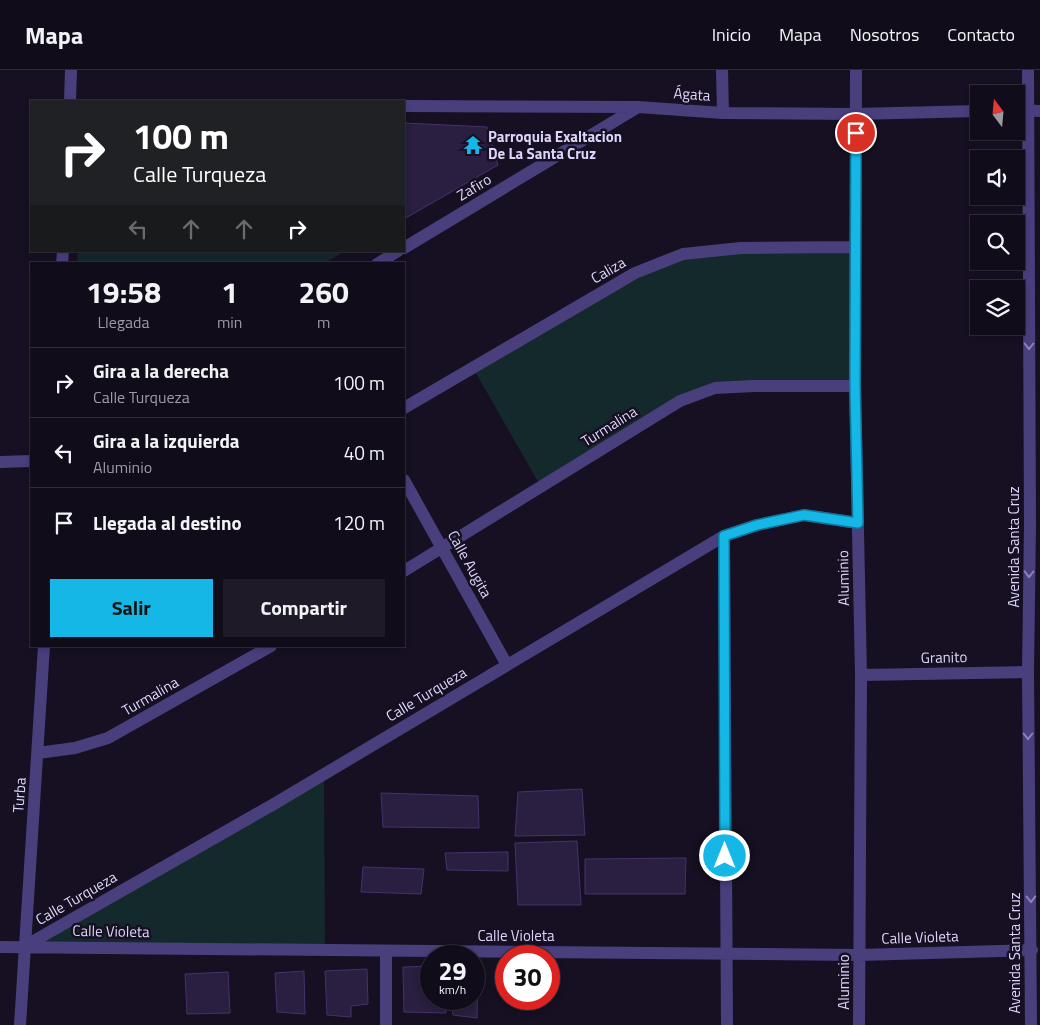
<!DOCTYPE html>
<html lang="es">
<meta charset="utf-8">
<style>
body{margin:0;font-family:"Titillium Web",sans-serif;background:#1e1a27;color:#f1f3f6;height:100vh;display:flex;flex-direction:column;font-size:19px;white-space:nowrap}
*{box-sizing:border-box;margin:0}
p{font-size:16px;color:#9c9ba2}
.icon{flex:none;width:28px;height:28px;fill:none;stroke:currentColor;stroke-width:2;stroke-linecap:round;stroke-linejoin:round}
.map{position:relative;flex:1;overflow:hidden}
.drawer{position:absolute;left:30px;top:192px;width:375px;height:385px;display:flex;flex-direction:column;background:#100c1a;border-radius:0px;box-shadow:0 2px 8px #0003,0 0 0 1px #302c39}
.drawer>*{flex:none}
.banner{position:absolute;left:30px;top:30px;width:375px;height:152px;border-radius:0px;box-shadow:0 2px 8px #0003,0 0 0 1px #302c39;background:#202124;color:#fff;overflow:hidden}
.needle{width:32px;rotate:344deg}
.tools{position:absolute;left:970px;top:15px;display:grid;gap:10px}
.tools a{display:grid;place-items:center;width:55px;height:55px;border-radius:0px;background:#100c1a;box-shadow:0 2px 8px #0003,0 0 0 1px #302c39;font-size:25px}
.speed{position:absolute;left:420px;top:875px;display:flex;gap:10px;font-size:25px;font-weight:700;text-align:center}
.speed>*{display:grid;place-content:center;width:65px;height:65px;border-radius:50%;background:#100c1a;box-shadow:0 2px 8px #0003,0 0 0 1px #302c39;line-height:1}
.speed small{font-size:12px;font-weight:400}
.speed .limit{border:8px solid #d22;background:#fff;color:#111}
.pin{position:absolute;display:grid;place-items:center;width:42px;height:42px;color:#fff;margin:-21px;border:2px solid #fff;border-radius:50%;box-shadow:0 1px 5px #0007}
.me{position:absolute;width:55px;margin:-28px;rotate:0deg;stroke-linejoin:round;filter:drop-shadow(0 0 4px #0008)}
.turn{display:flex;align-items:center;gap:18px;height:105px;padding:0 20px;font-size:22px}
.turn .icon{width:65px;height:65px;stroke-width:2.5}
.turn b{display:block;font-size:35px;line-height:42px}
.lanes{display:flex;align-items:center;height:48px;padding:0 20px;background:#0003;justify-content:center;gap:25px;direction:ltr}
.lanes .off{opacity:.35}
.eta{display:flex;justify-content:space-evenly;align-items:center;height:85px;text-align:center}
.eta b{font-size:30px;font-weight:700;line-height:35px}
.cta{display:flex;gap:10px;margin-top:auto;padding:10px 20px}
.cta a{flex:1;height:58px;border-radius:0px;background:#15b7e7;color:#111;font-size:20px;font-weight:700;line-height:58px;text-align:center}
.cta a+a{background:#1e1a27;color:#f1f3f6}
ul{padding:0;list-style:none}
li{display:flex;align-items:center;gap:15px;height:70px;padding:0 20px;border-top:1px solid #302c39}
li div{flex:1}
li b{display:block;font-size:19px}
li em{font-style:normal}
header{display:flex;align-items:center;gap:30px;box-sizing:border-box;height:70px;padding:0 25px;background:#100c1a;border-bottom:1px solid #302c39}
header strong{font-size:24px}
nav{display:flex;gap:28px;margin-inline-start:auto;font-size:18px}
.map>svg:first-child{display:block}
.green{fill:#14292c}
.building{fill:#2a1e41;stroke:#45326b}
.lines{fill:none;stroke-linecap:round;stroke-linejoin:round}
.minor{stroke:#4a3f7d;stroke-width:12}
.tertiary{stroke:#4a3f7d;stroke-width:12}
.oneway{stroke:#8d82b6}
.route-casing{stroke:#0e7796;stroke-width:12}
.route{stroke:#15b7e7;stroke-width:9}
.labels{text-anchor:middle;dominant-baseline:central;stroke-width:5;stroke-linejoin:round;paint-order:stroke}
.street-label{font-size:15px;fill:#ded5fb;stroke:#161022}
.poi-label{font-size:15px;font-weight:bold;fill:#ded5fb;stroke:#161022;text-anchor:start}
</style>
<header>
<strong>Mapa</strong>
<nav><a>Inicio</a><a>Mapa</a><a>Nosotros</a><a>Contacto</a></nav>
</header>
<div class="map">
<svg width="1040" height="955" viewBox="0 0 1040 955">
<rect width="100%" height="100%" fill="#161022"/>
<path class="green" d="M855,177V316L715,318L541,417L473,298L683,184Z
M78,181H345L323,194H77Z
M324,704L325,880L24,876Z"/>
<path class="building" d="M404,53L487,57L498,95L404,149Z
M582,719L585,765L515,766L518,722Z
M381,723L478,726L479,758L383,757Z
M577,771L581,835H518L515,773Z
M508,782V801L447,800L445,783Z
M686,788L685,824H585V789Z
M363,797L424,799L421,824L361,822Z
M478,895L477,948L453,945L451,929H474V896Z
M431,896V929H446V943L404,942L403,897Z
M367,899L368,934L351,936V947L327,945L325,901Z
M304,901L305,944L277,942L275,903Z
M228,902L230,943L187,944L185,904Z"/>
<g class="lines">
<path class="minor" d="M722,0L723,43
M856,0L855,316L861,605L859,955
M70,31L71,0
M404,36L638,37L723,43L856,44L979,41
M1016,40L1040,41
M404,178L638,37
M62,194L63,181
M377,194L398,181
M404,338L635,203L683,184L741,178L855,177
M0,392L31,391
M404,410L507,595
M724,466L727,955
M404,501L680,331L715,318L754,316H855
M861,605L1028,602
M38,683L75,678L108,668L271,576
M25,876L274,734L724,466L757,455L804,445L858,453
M0,877L859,885L1032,880
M20,955L44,576
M386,955V881"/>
<path class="tertiary" d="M1028,0L1030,455L1028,602L1031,955"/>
</g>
<defs><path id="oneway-chevron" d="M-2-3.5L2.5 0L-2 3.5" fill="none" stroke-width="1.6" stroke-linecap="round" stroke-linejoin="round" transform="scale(1.25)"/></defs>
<g class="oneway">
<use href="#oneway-chevron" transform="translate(1029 276) rotate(90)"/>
<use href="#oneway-chevron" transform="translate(1029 504) rotate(91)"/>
<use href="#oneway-chevron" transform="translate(1028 666) rotate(90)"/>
<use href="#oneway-chevron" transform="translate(1031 829) rotate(89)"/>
</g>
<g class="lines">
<g class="route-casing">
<path id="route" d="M725,786L724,466L757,455L804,445L858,453L855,316L856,63"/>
</g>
<use href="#route" class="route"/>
</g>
<defs>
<g id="temple-bare" transform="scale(1.5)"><path d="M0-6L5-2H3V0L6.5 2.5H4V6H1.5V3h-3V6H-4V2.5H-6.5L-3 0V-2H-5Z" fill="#15b7e7" stroke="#161022" stroke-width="2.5" paint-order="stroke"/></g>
</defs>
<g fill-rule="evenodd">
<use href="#temple-bare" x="473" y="75"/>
</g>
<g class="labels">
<g class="street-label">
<text transform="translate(692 24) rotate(4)">Ágata</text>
<text transform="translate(474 117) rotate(-31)">Zafiro</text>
<text transform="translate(608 200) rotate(-30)">Caliza</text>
<text transform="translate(609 356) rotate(-32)">Turmalina</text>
<text transform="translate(1013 477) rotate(-90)">Avenida Santa Cruz</text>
<text transform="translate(470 494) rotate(61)">Calle Augita</text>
<text transform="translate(843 508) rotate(-91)">Aluminio</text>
<text transform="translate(944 587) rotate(-1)">Granito</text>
<text transform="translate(426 624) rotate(-31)">Calle Turqueza</text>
<text transform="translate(150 626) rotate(-30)">Turmalina</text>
<text transform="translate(19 725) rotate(-86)">Turba</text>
<text transform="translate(76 828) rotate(-30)">Calle Turqueza</text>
<text transform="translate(111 861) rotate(1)">Calle Violeta</text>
<text x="516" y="865">Calle Violeta</text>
<text transform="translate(920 867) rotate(-2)">Calle Violeta</text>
<text transform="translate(1014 883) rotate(-90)">Avenida Santa Cruz</text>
<text transform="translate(843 912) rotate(-90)">Aluminio</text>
</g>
<g class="poi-label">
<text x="488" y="66">Parroquia Exaltacion<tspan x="488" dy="17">De La Santa Cruz</tspan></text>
</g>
</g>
</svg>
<div class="tools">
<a><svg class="needle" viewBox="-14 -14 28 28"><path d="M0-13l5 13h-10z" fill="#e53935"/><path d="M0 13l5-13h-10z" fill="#9c9ba2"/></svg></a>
<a><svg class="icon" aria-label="sound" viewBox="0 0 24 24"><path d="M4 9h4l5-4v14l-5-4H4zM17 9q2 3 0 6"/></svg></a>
<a><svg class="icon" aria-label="search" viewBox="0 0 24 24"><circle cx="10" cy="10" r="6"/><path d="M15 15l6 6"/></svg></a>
<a><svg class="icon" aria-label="layers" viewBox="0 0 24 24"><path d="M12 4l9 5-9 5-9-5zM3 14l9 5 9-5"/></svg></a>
</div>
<div class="speed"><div>29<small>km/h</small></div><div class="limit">30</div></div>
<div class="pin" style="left:856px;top:63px;background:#d93025"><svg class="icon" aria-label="arrive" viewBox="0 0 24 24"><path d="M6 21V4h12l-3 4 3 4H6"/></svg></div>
<svg class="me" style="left:725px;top:786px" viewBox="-20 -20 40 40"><circle r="17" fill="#15b7e7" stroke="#fff" stroke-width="3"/><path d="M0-11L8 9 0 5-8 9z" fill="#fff"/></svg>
<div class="banner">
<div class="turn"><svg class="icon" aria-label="right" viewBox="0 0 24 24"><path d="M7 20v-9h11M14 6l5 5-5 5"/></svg><div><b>100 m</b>Calle Turqueza</div></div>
<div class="lanes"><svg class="icon off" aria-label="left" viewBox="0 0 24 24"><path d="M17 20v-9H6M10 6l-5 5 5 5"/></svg><svg class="icon off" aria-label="ahead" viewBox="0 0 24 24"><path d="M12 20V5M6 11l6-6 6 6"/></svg><svg class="icon off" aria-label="ahead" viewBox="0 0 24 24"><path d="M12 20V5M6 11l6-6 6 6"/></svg><svg class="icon" aria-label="right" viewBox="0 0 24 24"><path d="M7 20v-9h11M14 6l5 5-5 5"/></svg></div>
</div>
<section class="drawer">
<div class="eta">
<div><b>19:58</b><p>Llegada</p></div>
<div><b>1</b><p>min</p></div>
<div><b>260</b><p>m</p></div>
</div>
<ul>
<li><svg class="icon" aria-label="right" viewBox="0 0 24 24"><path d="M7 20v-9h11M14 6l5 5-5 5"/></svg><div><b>Gira a la derecha</b><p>Calle Turqueza</p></div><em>100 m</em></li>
<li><svg class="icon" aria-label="left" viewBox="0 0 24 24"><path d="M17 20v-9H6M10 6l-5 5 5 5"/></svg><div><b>Gira a la izquierda</b><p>Aluminio</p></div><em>40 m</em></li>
<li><svg class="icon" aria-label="arrive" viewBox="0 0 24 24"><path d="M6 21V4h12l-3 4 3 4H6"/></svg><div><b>Llegada al destino</b></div><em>120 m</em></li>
</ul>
<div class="cta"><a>Salir</a><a>Compartir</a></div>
</section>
</div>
